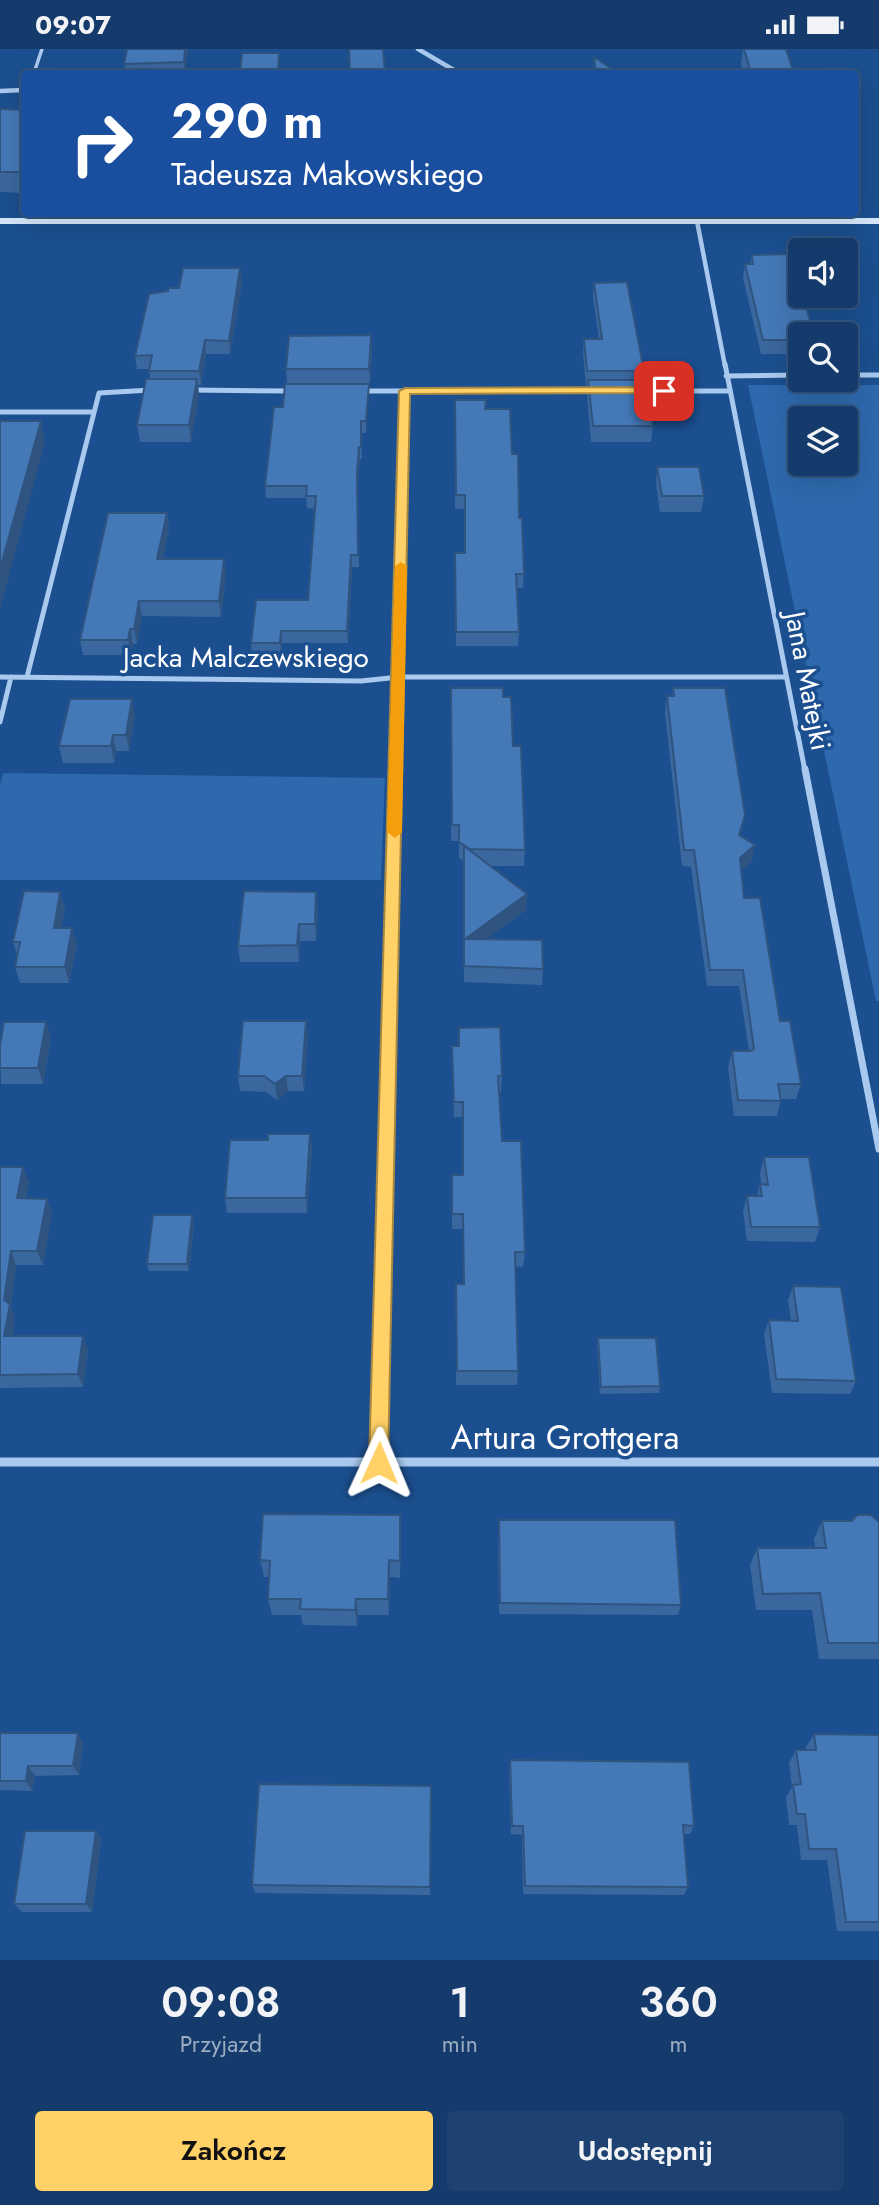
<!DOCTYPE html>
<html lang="pl">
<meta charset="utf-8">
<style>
body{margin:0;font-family:Jost,sans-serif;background:#1d4271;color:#f1f3f6;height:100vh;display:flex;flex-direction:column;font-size:26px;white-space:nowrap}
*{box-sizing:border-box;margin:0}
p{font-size:23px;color:#9dadc1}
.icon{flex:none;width:38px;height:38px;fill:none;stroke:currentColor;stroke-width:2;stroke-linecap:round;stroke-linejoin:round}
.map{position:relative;height:1911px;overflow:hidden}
.drawer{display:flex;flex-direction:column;background:#143b6b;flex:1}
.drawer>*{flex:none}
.top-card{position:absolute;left:21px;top:21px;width:838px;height:147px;border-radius:7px;box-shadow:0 7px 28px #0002,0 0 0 2px #33557e;background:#1a4fa0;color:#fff;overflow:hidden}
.tools{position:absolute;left:788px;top:189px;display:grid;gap:14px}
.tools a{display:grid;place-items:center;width:70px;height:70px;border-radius:7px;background:#143b6b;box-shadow:0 7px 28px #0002,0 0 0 2px #33557e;font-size:35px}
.pin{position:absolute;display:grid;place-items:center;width:60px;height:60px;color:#fff;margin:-30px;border-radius:14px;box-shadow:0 4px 10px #0006}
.me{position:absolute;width:77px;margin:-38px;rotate:1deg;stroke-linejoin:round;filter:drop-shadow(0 0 5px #0008)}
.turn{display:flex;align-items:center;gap:24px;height:147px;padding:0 35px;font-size:32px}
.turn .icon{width:91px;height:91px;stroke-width:2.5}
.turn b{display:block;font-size:49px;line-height:60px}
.eta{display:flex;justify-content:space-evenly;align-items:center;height:119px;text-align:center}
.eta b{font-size:42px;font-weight:600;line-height:49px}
.cta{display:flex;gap:14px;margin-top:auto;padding:14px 35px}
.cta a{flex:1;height:80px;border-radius:7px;background:#ffd166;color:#111;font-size:28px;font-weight:600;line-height:80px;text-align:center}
.cta a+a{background:#1d4271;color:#f1f3f6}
.status{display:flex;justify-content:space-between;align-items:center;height:49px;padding:0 35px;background:#143b6b;direction:ltr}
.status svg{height:19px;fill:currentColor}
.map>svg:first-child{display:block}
.green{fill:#2e69ad;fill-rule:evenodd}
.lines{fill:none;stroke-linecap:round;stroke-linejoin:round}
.lane{stroke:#a9c9ee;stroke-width:3.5}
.street-far3{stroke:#a9c9ee;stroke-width:4.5}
.street-far2{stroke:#a9c9ee;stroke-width:5}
.street-far1{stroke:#a9c9ee;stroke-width:7}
.street{stroke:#a9c9ee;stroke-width:9}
.secondary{fill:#d6e6fa;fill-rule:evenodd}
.wall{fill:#3a679d}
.shaded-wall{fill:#305480}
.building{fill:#4478b7;stroke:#305480;stroke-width:2}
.route{fill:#ffd166;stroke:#a68842;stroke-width:2}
.slow{fill:#f59e0b}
.labels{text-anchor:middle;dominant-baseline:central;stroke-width:7;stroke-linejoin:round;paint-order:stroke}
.street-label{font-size:28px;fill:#fff;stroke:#1b4f8f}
.near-street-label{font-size:33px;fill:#fff;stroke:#1b4f8f}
</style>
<div class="status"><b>09:07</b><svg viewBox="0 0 49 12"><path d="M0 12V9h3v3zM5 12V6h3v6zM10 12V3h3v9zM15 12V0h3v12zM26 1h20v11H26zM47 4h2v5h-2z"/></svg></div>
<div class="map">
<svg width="879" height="1911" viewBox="0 0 879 1911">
<rect width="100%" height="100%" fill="#1b4f8f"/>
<path class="green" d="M748,336H879V952H876ZM800,369H845V415H800Z
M3,724L385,729L381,831H0V736Z"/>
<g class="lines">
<path class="lane" d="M34,24L42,0"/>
<path class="street-far3" d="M418,0L459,24
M0,42L24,41
M697,172L725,317"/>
<path class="street-far2" d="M725,315L805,722
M845,326H879
M726,327L800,326
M191,341L291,342
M359,342H596
M639,342H728
M0,363H94
M0,628L361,632L399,628H785
M27,628L99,344L151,341
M0,673L11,628
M395,722L405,342"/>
<path class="street-far1" d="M805,720L879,1100
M382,1243L395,720"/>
<path class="street" d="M0,1413H879
M378,1414L382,1241"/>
<path class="secondary" d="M0,169H879V175H0Z"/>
</g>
<path class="wall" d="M188,0L185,24H126L124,15Z
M743,0H786L794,24H743L741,15Z
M594,8L618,24H593Z
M0,60L24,61V144L0,143Z
M752,206L800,285V305H761L743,229L745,215H750Z
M242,233L230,305H206L201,336H198L199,346L191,393H140L137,376L150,330L149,320H137L135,307L168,242L179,239Z
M594,234L644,322L643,331L653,377L651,393H591L587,347L588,337H586L583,304L584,290H599L593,247Z
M372,302L370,336H369L366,384H361L362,410H360L357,436L359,518H352L348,594H282L281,606H252L251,594L308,551L315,460L307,459L306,449H266L265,437L287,335L286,320Z
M455,351L485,360L512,405L524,525L523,539H517L519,583L518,597H456L455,504H465L464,460H455Z
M657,418L704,447L701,463H660L656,435Z
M167,464L169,479L163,510L226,525L221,568L142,567L137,595H133L131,606H83L80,591Z
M451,639L503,648L513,697L525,801L524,817H489L527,845L526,861L486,890L543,920L542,936L464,933L463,812L459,809V792H451Z
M673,639L740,787L755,796L751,813L741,821L744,849L780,972L801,1035L796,1050H781L777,1067H734L728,1018L732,1002H749L739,937H707L691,818L682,817L665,664L667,647H672Z
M135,667L129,702H116L114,714H63L59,697Z
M65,859L61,879L77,895L69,934H20L15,918L17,906L13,893Z
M318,859L316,892H300L299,913H240L238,897Z
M459,979L502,1027L501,1043L499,1042L502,1092L525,1203L523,1218L515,1217L518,1322L517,1336H456V1235H463V1180H452V1126H463V1068H454L452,1012V997H458Z
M308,988L304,1042H288L277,1051L266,1043L240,1042L238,1027Z
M51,989L43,1035H1L0,996Z
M310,1085L312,1100L307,1164H227L225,1149L268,1091Z
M764,1108L820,1178L815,1193L747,1192L743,1162L747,1147H757L760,1135H761L760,1124Z
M0,1118L29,1133L26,1149L52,1164L43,1216H16L11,1258L15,1269L12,1287L88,1301L83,1338L0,1339Z
M192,1166L194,1173L189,1222H149L147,1215Z
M793,1237L856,1332L850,1345L772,1344L764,1285L769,1271H791L788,1251Z
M598,1289L660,1337L659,1344L600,1345L597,1296Z
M499,1471L681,1556L678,1566L499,1565L498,1482Z
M822,1472L879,1473V1610H819L812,1561H756L750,1516L757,1499H815L814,1490Z
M401,1483L400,1529L390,1528L389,1566H358L357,1577L303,1576L301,1566H272L268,1550L269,1528H264L260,1511Z
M0,1684L83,1694L79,1726L35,1727L32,1742L0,1741Z
M814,1685L879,1686V1882H837L827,1811H801L797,1776H789L786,1748L792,1738L789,1714L796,1701H806V1698Z
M510,1711L694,1777L690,1785H684L688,1838L684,1846L523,1845L522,1786L511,1785L509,1721Z
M431,1737L430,1846L255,1844L252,1836Z
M96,1782L101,1791L92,1863H22L14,1855Z"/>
<path class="shaded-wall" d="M185,0H188L185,24L184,13Z
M240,219L242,233L230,305L229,292Z
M371,286L372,302L370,336L369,320Z
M205,291L206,305L201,336L199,322Z
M197,330L199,346L191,393L189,376Z
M369,335V347L366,384V372Z
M41,372L45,393L0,560V520Z
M359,398L360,410L357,436L359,518L357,424Z
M167,464L169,479L160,526L157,510Z
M351,506L352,518L348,594L347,582Z
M224,510L226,525L221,568L219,552Z
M139,552L142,567L137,595L134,580Z
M130,580L133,595L131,606L128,591Z
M281,582L282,594L281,606L280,594Z
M132,650L135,667L129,702L126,686Z
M113,686L116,702L114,714L111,697Z
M755,796L751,813L737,825L740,809Z
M60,843L65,859L58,895L54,879Z
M316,843L318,859L316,892L315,875Z
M527,845L526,861L464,906L465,890Z
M299,875L300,892L299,913L297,896Z
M72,879L77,895L69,934L65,918Z
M306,972L308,988L304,1042L302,1027Z
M46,973L51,989L43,1035L38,1019Z
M286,1027L288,1042L277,1051L275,1035Z
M310,1085L312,1100L307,1164L306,1149Z
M23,1118L29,1133L23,1164L17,1149Z
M47,1150L52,1164L43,1216L37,1202Z
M192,1166L194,1173L189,1222L187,1215Z
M11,1202L16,1216L11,1258L15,1269L10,1301L4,1287V1251Z
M83,1287L88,1301L83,1338L78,1325Z
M400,1466L401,1483L400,1529Z
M389,1511L390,1528L389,1566L388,1550Z
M356,1550L358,1566L357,1577L355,1561Z
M78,1684L83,1694L79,1726L73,1717Z
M28,1717L35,1727L32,1742L26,1732Z
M96,1782L101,1791L92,1863L86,1855Z"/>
<path class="building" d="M127,0H185L184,13L124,15Z
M349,0H383L385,24H350Z
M744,0H786L794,24H751Z
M242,4H279L278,24H240Z
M594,8L618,24H596Z
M0,60L24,61V123H0Z
M792,205L800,234V247H803L814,285H800V291H763L745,215H753L752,206Z
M183,219H240L229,292L205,291L199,322H149L152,306L135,307L149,245L168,242V239H179Z
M627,233L644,322H587L584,290H602L594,234Z
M371,286L369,320H286L289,287Z
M146,330H197L189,376H137Z
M588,331H646L653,377H593Z
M285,335H369L366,372H361V398H359L357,424L358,506H351L347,582H281L280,594H251L256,551H308L316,447H306L307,437H265L274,358H283Z
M455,351H486L485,360H510L512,405H518L519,469H522L524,525H516L519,583H456L455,504H465V446H456Z
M0,372H41L0,520Z
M657,418H699L704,447H662Z
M108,464H167L157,510H224L219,552H139L134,580H130L128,591H80Z
M451,639H503V648H511L513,697H521L525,801L470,800L459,793V776H452Z
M673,639H725L745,766L739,786L755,796L740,809L744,849H760L780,972H790L801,1035H778L781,1052L738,1051L732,1002H751L754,1000L743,921H710L694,801H684L667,647H674Z
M70,650H132L126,686H113L111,697H59Z
M464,797L527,845L465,890L542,891L543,920L464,917Z
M24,842L60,843L54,879H72L65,918H15L20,893H13Z
M244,842L316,843L315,875H299L297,896L238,897Z
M243,972H306L302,1027H286L275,1035L264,1027H238Z
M4,973H46L38,1019H0V996Z
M500,978L502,1027H498L502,1092H521L525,1203H515L518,1322H457L456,1235H464L463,1165H452V1126H463V1053H454L452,997H459V979Z
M268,1085H310L306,1149H225L230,1091H268Z
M764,1108H809L820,1178H751L747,1147H762L760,1135L768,1136Z
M0,1118H23L17,1149L47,1150L37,1202H11L4,1251L10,1255L4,1287H83L78,1325L0,1326Z
M153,1166H192L187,1215H147Z
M793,1237L841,1238L856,1332L776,1330L769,1271L798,1272Z
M598,1289H656L660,1337L601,1338Z
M263,1465L400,1466V1512L389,1511L388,1550H356L355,1561L300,1560L301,1550H268L270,1512L260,1511Z
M857,1466H871L879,1473V1594H828L820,1544L763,1545L757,1499H826L822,1472H852Z
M499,1471H675L681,1556L500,1554Z
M0,1684H78L73,1717H28L26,1732H0Z
M814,1685L879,1686V1873H846L836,1800H809L805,1765H797L793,1736L801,1735L796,1701H816Z
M510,1711L689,1713L694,1777L683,1776L688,1838L525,1837L523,1777H512Z
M259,1735L431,1737L430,1838L252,1836Z
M25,1782H96L86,1855H14Z"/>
<path class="route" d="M664,338L670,342L668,344L410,345L388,1414L385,1421L379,1424L372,1421L369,1414L399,342L405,339Z"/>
<path class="slow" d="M401,513L407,517L402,783L395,789L387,783L395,517Z"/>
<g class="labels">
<g class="street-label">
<text x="246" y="608">Jacka Malczewskiego</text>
<text transform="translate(808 632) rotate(79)">Jana Matejki</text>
</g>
<g class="near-street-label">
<text x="565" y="1388">Artura Grottgera</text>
</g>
</g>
</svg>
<div class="tools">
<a><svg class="icon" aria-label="sound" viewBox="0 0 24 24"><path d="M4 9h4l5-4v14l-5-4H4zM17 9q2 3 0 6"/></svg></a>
<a><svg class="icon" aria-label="search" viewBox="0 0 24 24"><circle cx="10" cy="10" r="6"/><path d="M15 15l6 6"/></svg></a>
<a><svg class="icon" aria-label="layers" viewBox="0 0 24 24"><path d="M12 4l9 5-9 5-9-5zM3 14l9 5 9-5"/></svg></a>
</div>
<div class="pin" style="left:664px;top:342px;background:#d93025"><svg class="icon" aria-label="arrive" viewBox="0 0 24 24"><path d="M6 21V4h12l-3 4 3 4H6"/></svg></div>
<svg class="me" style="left:379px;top:1414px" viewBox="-20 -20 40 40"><path d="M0-17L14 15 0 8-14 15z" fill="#ffd166" stroke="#fff" stroke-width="4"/></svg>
<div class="top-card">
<div class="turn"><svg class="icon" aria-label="right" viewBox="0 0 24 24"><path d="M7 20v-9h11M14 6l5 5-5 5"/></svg><div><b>290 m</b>Tadeusza Makowskiego</div></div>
</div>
</div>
<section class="drawer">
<div class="eta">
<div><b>09:08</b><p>Przyjazd</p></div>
<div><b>1</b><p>min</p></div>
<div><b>360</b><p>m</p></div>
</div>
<div class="cta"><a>Zakończ</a><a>Udostępnij</a></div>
</section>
